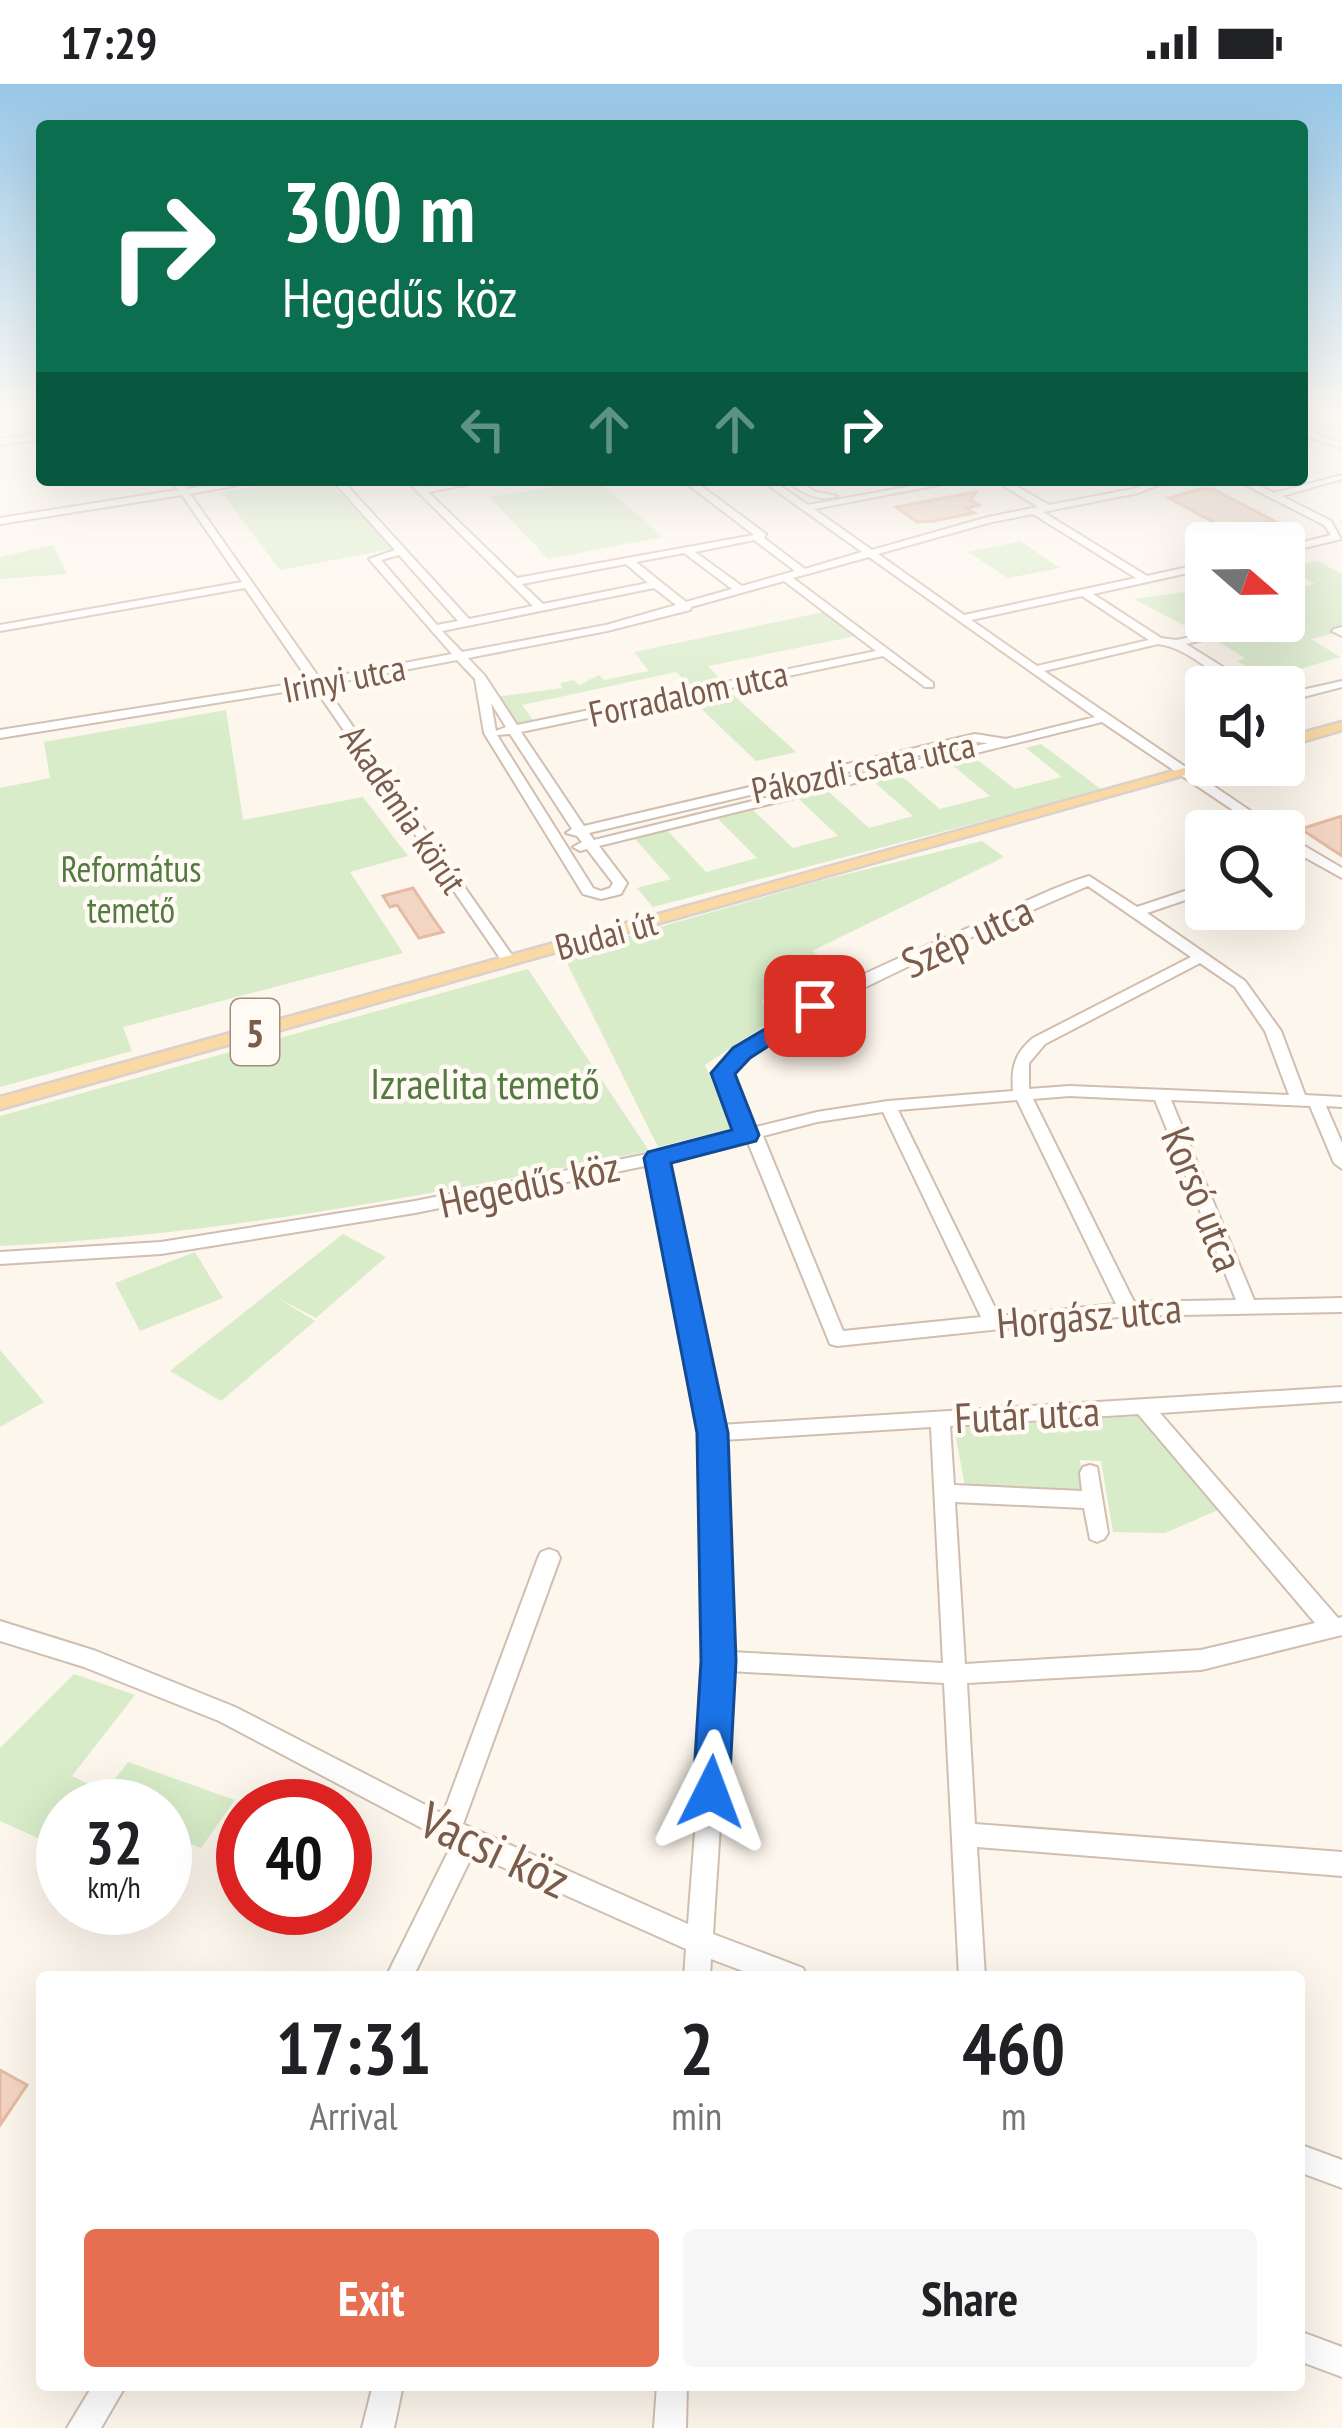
<!DOCTYPE html>
<meta charset="utf-8">
<style>
body{margin:0;font-family:"PT Sans Narrow",sans-serif;background:#f6f6f6;color:#202124;height:100vh;display:flex;flex-direction:column;font-size:45px;white-space:nowrap}
*{box-sizing:border-box;margin:0}
p{font-size:39px;color:#757577}
.icon{flex:none;width:66px;height:66px;fill:none;stroke:currentColor;stroke-width:2;stroke-linecap:round;stroke-linejoin:round}
.map{position:relative;flex:1;overflow:hidden}
.details{position:absolute;left:36px;top:1887px;width:1269px;height:420px;display:flex;flex-direction:column;background:#fff;border-radius:12px;box-shadow:0 12px 48px #0002}
.details>*{flex:none}
.top-card{position:absolute;left:36px;top:36px;width:1272px;height:366px;border-radius:12px;box-shadow:0 12px 48px #0002;background:#0b6e4f;color:#fff;overflow:hidden}
.needle{width:78px;rotate:110deg}
.fabs{position:absolute;left:1185px;top:438px;display:grid;gap:24px}
.fabs a{display:grid;place-items:center;width:120px;height:120px;border-radius:12px;background:#fff;box-shadow:0 12px 48px #0002;font-size:60px}
.speed{position:absolute;left:36px;top:1695px;display:flex;gap:24px;font-size:60px;font-weight:700;text-align:center}
.speed>*{display:grid;place-content:center;width:156px;height:156px;border-radius:50%;background:#fff;box-shadow:0 12px 48px #0002;line-height:1}
.speed small{font-size:30px;font-weight:400}
.speed .limit{border:18px solid #d22;background:#fff;color:#111}
.pin{position:absolute;display:grid;place-items:center;width:102px;height:102px;color:#fff;margin:-51px;border-radius:24px;box-shadow:0 6px 18px #0006}
.me{position:absolute;width:132px;margin:-66px;rotate:3deg;stroke-linejoin:round;filter:drop-shadow(0 0 9px #0008)}
.turn{display:flex;align-items:center;gap:42px;height:252px;padding:0 48px;font-size:54px}
.turn .icon{width:156px;height:156px;stroke-width:2.5}
.turn b{display:block;font-size:84px;line-height:102px}
.lanes{display:flex;align-items:center;height:114px;padding:0 48px;background:#0003;justify-content:center;gap:60px;direction:ltr}
.lanes .off{opacity:.35}
.eta{display:flex;justify-content:space-evenly;align-items:center;height:204px;text-align:center}
.eta b{font-size:72px;font-weight:700;line-height:84px}
.button{display:flex;gap:24px;margin-top:auto;padding:24px 48px}
.button a{flex:1;height:138px;border-radius:12px;background:#e76f51;color:#fff;font-size:48px;font-weight:700;line-height:138px;text-align:center}
.button a+a{background:#f6f6f6;color:#202124}
.status{display:flex;justify-content:space-between;align-items:center;height:84px;padding:0 60px;background:#fff;direction:ltr}
.status svg{height:33px;fill:currentColor}
.map>svg:first-child{display:block}
.green{fill:#d8ecc9}
.building{fill:#f3d5c3;stroke:#e6bba3;stroke-width:3}
.lines{fill:none;stroke-linecap:round;stroke-linejoin:round}
.minor-casing{stroke:#d1beb0;stroke-width:4}
.major-casing{stroke:#dad1cd;stroke-width:5}
.minor{fill:#fff;fill-rule:evenodd}
.major{fill:#fbd9a5;fill-rule:evenodd}
.route{fill:#1a73e8;stroke:#114b97;stroke-width:3}
.labels{text-anchor:middle;dominant-baseline:central;stroke-width:9;stroke-linejoin:round;paint-order:stroke}
.far-street-label{font-size:36px;fill:#7a5c4d;stroke:#fffaf3}
.far-park-label{font-size:36px;fill:#537a41;stroke:#fffaf3}
.shield{fill:#fffaf3;stroke:#a28b7f;stroke-width:3}
.shield-label{font-size:39px;font-weight:bold;fill:#7a5c4d}
.street-label{font-size:42px;fill:#7a5c4d;stroke:#fffaf3}
.park-label{font-size:42px;fill:#537a41;stroke:#fffaf3}
.near-street-label{font-size:51px;fill:#7a5c4d;stroke:#fffaf3}
</style>
<div class="status"><b>17:29</b><svg viewBox="0 0 49 12"><path d="M0 12V9h3v3zM5 12V6h3v6zM10 12V3h3v9zM15 12V0h3v12zM26 1h20v11H26zM47 4h2v5h-2z"/></svg></div>
<div class="map">
<svg width="1342" height="2344" viewBox="0 0 1342 2344">
<rect width="100%" height="100%" fill="#fdf6ec"/>
<path class="green" d="M297,396H326L397,464L280,486L221,408Z
M597,396L663,453L548,475L489,413Z
M1020,457L1060,484L1008,494L968,468Z
M53,461L67,490L0,495V473Z
M1318,477L1342,490V541L1333,544L1339,548L1311,555L1340,573L1266,595L1237,577L1245,574L1219,558L1243,552L1221,538L1191,545L1134,515L1206,505V537H1284V508L1315,500L1286,484Z
M824,528L856,552L708,582L720,595L690,601L676,588L522,621L535,639L514,643L495,613L562,604L560,599L574,596L579,601L599,591L604,596L649,587L634,568Z
M730,608L796,668L756,677L692,616Z
M226,626L243,736L363,713L408,772L350,788L403,869L123,943L132,967L0,1003V704L50,694L44,658Z
M1041,660L1102,706L653,823L637,804L671,795L634,754L667,746L706,788L757,774L718,735L753,726L793,764L838,752L799,715L829,708L869,744L913,732L873,697L899,690L940,725L990,712L951,680L975,674L1015,705L1062,693L1026,664Z
M982,757L1004,773L812,867L840,885C813,888 774,891 762,918L780,931L705,981L732,1044L658,1063L563,871L819,797Z
M528,885L649,1067C434,1110 220,1151 0,1162V1032Z
M343,1150L386,1173L316,1234L276,1213L315,1237L221,1317L170,1287Z
M195,1168L223,1214L140,1247L115,1199Z
M0,1266L44,1318L0,1343Z
M1152,1331L1232,1420L1165,1449L1113,1448L1101,1377L1080,1376L1082,1407L965,1402L954,1344Z
M74,1590L135,1611L72,1692L92,1702L77,1722H63V1740L49,1759L0,1737V1664Z
M128,1678L235,1716L201,1764L165,1751V1722H94Z"/>
<path class="building" d="M1200,405H1213L1274,437L1228,446L1169,414Z
M976,408L970,416L979,421L966,424L974,429L934,437L917,438L896,423Z
M1342,732V772L1301,745L1326,737Z
M413,804L433,834L443,848L419,854L397,821L390,823L383,812Z
M0,1986L27,2001L0,2041Z"/>
<g class="lines">
<g class="minor-casing">
<path id="minor" d="M1302,328L1342,338V344L1302,334Z
M1302,345L1342,358V364L1302,351Z
M42,349V355L0,361V355Z
M1342,391V395L1282,412L1331,437L1341,455L1284,469V463L1331,451L1324,441L1236,396H1248L1274,409Z
M171,396H181L187,405L242,396H265L190,410L320,595L452,570L369,475L395,466L332,396H342L469,535L533,522L406,396H416L423,403L468,396H492L428,408L517,494L754,451L682,396H693L766,450L764,454L805,485L862,468L761,396H772L808,421L944,396H964L814,425L872,466L988,433L1038,423L994,396H1006L1049,421L1133,405L1157,396H1171L1138,409L1043,428L1147,492L1206,479V485L1093,510L1161,554L1176,556L1237,544V548L1186,560L1255,603C1219,603 1194,564 1158,560L1044,587L1280,747H1264L1102,638L599,762L627,799L621,810L601,815L583,810L484,649L475,595L457,576L324,601L516,877L514,880H504L314,603L0,654V646L309,597L245,504L0,547V541L242,498L182,411L0,440V434L178,406ZM1033,430L1136,494L964,531L878,470L992,438ZM754,456L795,487L742,502L695,468ZM684,469L732,505L686,518L636,478ZM399,471L458,537L437,541L381,476ZM869,473L1095,633L1006,655L975,650L584,742L521,648L883,572L925,603H933V599L793,494ZM626,480L648,499L543,520L522,500ZM784,497L876,567L517,641L485,592L468,574L607,547L690,526L691,523ZM654,504L676,521L606,541L462,568L442,547ZM1082,512L1149,556L1037,582L971,536ZM491,619L506,643L496,647ZM510,650L572,745L566,749L577,752L582,758L573,763L580,767L587,765L613,799L610,804L601,807L593,804L497,651ZM975,658L988,659L594,756L589,749Z
M785,396H796L816,408L837,412C818,419 801,408 785,396Z
M1342,543V552L1332,547L1334,545Z
M1342,597V603L1284,618V610Z
M1284,750L1342,784V794L1306,774L1284,781V772L1297,768L1284,760Z
M1089,792L1137,823L1206,800V809L1147,829L1245,897L1281,947L1305,1011L1342,1013V1023L1326,1022L1342,1059V1085L1334,1079L1310,1022L1171,1016L1254,1216L1342,1214V1228L1128,1232L837,1262L830,1260L828,1255L747,1056L666,1077L720,1341L1342,1303V1317L1160,1329L1338,1534L1342,1533V1551L1201,1586L967,1599L975,1740L1342,1768V1792L977,1763L985,1893H959L944,1599L730,1587L713,1850L803,1884L807,1893H759L711,1875L710,1893H684L686,1865L473,1770L413,1893H386L452,1760L219,1637L84,1583L0,1557V1537L96,1567L235,1623L443,1730L538,1474L541,1468L549,1465L557,1468L560,1474L463,1740L688,1840L708,1577L702,1349L650,1081L415,1129L161,1170L0,1180V1168L161,1158L415,1117L657,1068L737,1048L714,994C763,927 900,874 977,840C1014,823 1051,804 1089,792ZM1088,802L1191,873L1033,954C1015,969 1011,983 1013,1007L888,1017L817,1028L752,1044L730,994C764,951 819,926 868,902C940,866 1014,834 1088,802ZM1200,879L1235,903L1265,947L1289,1011L1069,1002L1029,1005V979L1045,960ZM1069,1012L1155,1016L1236,1216L1134,1218L1033,1015ZM1017,1016L1116,1220L999,1232L898,1026ZM883,1028L981,1233L843,1247L763,1052L817,1038ZM1138,1330L1315,1539L1201,1566L965,1580L955,1418L1084,1424L1090,1455L1097,1458L1104,1455L1108,1449L1097,1383L1090,1381L1083,1383L1080,1389L1082,1407L954,1401L950,1342ZM931,1343L943,1579L730,1568L722,1356Z
M1299,2060L1342,2076V2104L1299,2088Z
M1299,2247L1342,2263V2293L1299,2277Z
M93,2301H126L101,2344H67Z
M373,2301H403L394,2344H362Z
M657,2301H687L686,2344H654Z"/>
</g>
<g class="major-casing">
<path id="major" d="M1342,638V646L1284,663V654Z
M1206,678L1220,681L0,1025V1013Z"/>
</g>
<use href="#minor" class="minor"/>
<use href="#major" class="major"/>
</g>
<linearGradient id="sky" x2="0" y2="1"><stop stop-color="#97c7e8"/><stop offset="0.5" stop-color="#fefbf6"/><stop offset="1" stop-color="#fefbf6" stop-opacity="0"/></linearGradient>
<rect width="1342" height="656" fill="url(#sky)"/>
<path class="route" d="M815,915L827,922L823,927L750,974L735,990L759,1051L756,1057L671,1079L728,1349L736,1577L729,1708L724,1720L711,1725L698,1720L693,1708L701,1577L697,1349L644,1074L648,1068L732,1046L711,989L733,964Z"/>
<g class="labels">
<g class="far-street-label">
<text transform="translate(344 594) rotate(-11)">Irinyi utca</text>
<text transform="translate(688 609) rotate(-12)">Forradalom utca</text>
<text transform="translate(863 683) rotate(-12)">Pákozdi csata utca</text>
<text transform="translate(404 725) rotate(56)">Akadémia körút</text>
<text transform="translate(606 850) rotate(-15)">Budai út</text>
</g>
<g class="far-park-label">
<text x="131" y="784">Református<tspan x="131" dy="41">temető</tspan></text>
</g>
<rect class="shield" x="231" y="915" width="48" height="66" rx="9"/>
<g class="shield-label">
<text x="255" y="948">5</text>
</g>
<g class="street-label">
<text transform="translate(967 852) rotate(-25)">Szép utca</text>
<text transform="translate(529 1100) rotate(-12)">Hegedűs köz</text>
<text transform="translate(1203 1115) rotate(68)">Korsó utca</text>
<text transform="translate(1089 1231) rotate(-5)">Horgász utca</text>
<text transform="translate(1027 1330) rotate(-3)">Futár utca</text>
</g>
<g class="park-label">
<text x="485" y="999">Izraelita temető</text>
</g>
<g class="near-street-label">
<text transform="translate(495 1765) rotate(25)">Vacsi köz</text>
</g>
</g>
</svg>
<div class="fabs">
<a><svg class="needle" viewBox="-14 -14 28 28"><path d="M0-13l5 13h-10z" fill="#e53935"/><path d="M0 13l5-13h-10z" fill="#757577"/></svg></a>
<a><svg class="icon" aria-label="sound" viewBox="0 0 24 24"><path d="M4 9h4l5-4v14l-5-4H4zM17 9q2 3 0 6"/></svg></a>
<a><svg class="icon" aria-label="search" viewBox="0 0 24 24"><circle cx="10" cy="10" r="6"/><path d="M15 15l6 6"/></svg></a>
</div>
<div class="speed"><div>32<small>km/h</small></div><div class="limit">40</div></div>
<div class="pin" style="left:815px;top:922px;background:#d93025"><svg class="icon" aria-label="arrive" viewBox="0 0 24 24"><path d="M6 21V4h12l-3 4 3 4H6"/></svg></div>
<svg class="me" style="left:711px;top:1708px" viewBox="-20 -20 40 40"><path d="M0-17L14 15 0 8-14 15z" fill="#1a73e8" stroke="#fff" stroke-width="4"/></svg>
<div class="top-card">
<div class="turn"><svg class="icon" aria-label="right" viewBox="0 0 24 24"><path d="M7 20v-9h11M14 6l5 5-5 5"/></svg><div><b>300 m</b>Hegedűs köz</div></div>
<div class="lanes"><svg class="icon off" aria-label="left" viewBox="0 0 24 24"><path d="M17 20v-9H6M10 6l-5 5 5 5"/></svg><svg class="icon off" aria-label="ahead" viewBox="0 0 24 24"><path d="M12 20V5M6 11l6-6 6 6"/></svg><svg class="icon off" aria-label="ahead" viewBox="0 0 24 24"><path d="M12 20V5M6 11l6-6 6 6"/></svg><svg class="icon" aria-label="right" viewBox="0 0 24 24"><path d="M7 20v-9h11M14 6l5 5-5 5"/></svg></div>
</div>
<section class="details">
<div class="eta">
<div><b>17:31</b><p>Arrival</p></div>
<div><b>2</b><p>min</p></div>
<div><b>460</b><p>m</p></div>
</div>
<div class="button"><a>Exit</a><a>Share</a></div>
</section>
</div>
